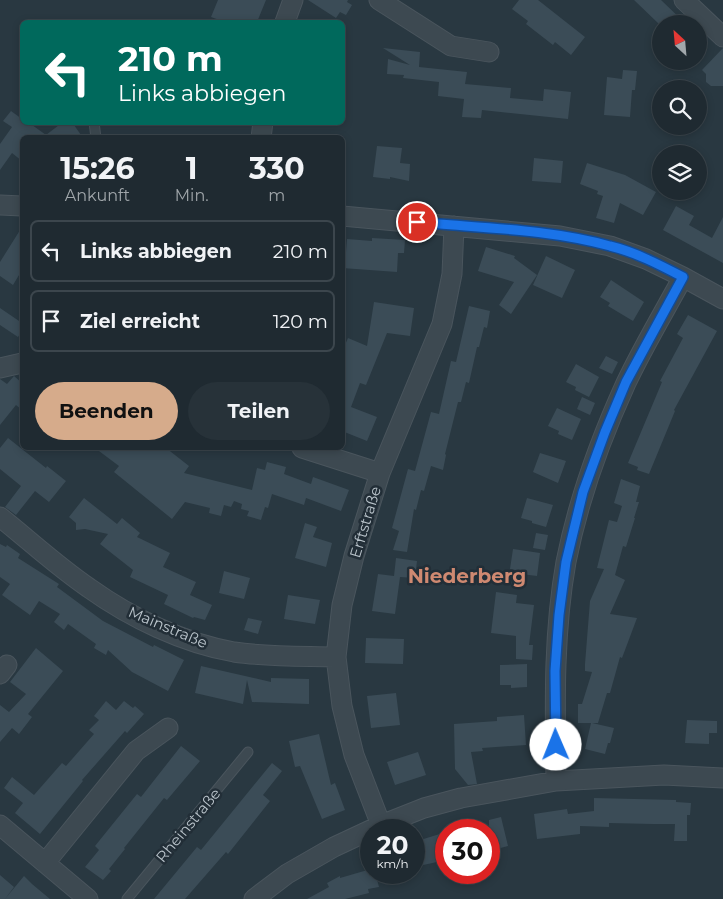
<!DOCTYPE html>
<html lang="de">
<meta charset="utf-8">
<style>
body{margin:0;font-family:Montserrat,sans-serif;background:#273239;color:#f1f3f6;height:100vh;display:flex;flex-direction:column;font-size:19px;white-space:nowrap}
*{box-sizing:border-box;margin:0}
p{font-size:16px;color:#a1a7ab}
.icon{flex:none;width:28px;height:28px;fill:none;stroke:currentColor;stroke-width:2;stroke-linecap:round;stroke-linejoin:round}
.map{position:relative;flex:1;overflow:hidden}
.panel{position:absolute;left:20px;top:135px;width:325px;height:315px;display:flex;flex-direction:column;background:#1f2a31;border-radius:8px;box-shadow:0 2px 8px #0003,0 0 0 1px #3c464d}
.panel>*{flex:none}
.guide{position:absolute;left:20px;top:20px;width:325px;height:105px;border-radius:8px;box-shadow:0 2px 8px #0003,0 0 0 1px #3c464d;background:#00695c;color:#fff;overflow:hidden}
.needle{width:32px;rotate:334deg}
.controls{position:absolute;left:652px;top:15px;display:grid;gap:10px}
.controls a{display:grid;place-items:center;width:55px;height:55px;border-radius:50%;background:#1f2a31;box-shadow:0 2px 8px #0003,0 0 0 1px #3c464d;font-size:25px}
.speed{position:absolute;left:360px;top:819px;display:flex;gap:10px;font-size:25px;font-weight:700;text-align:center}
.speed>*{display:grid;place-content:center;width:65px;height:65px;border-radius:50%;background:#1f2a31;box-shadow:0 2px 8px #0003,0 0 0 1px #3c464d;line-height:1}
.speed small{font-size:12px;font-weight:400}
.speed .limit{border:8px solid #d22;background:#fff;color:#111}
.pin{position:absolute;display:grid;place-items:center;width:42px;height:42px;color:#fff;margin:-21px;border:2px solid #fff;border-radius:50%;box-shadow:0 1px 5px #0007}
.me{position:absolute;width:55px;margin:-28px;rotate:359deg;stroke-linejoin:round;filter:drop-shadow(0 0 4px #0008)}
.turn{display:flex;align-items:center;gap:18px;height:105px;padding:0 15px;font-size:22px}
.turn .icon{width:65px;height:65px;stroke-width:2.5}
.turn b{display:block;font-size:35px;line-height:42px}
.eta{display:flex;justify-content:space-evenly;align-items:center;height:85px;text-align:center}
.eta b{font-size:30px;font-weight:700;line-height:35px}
.cta{display:flex;gap:10px;margin-top:auto;padding:10px 15px}
.cta a{flex:1;height:58px;border-radius:30px;background:#d6ab8b;color:#111;font-size:20px;font-weight:700;line-height:58px;text-align:center}
.cta a+a{background:#273239;color:#f1f3f6}
ul{padding:0;list-style:none}
li{display:flex;align-items:center;gap:15px;height:62px;margin:0 10px 8px;padding:0 5px;border:2px solid #3c464d;border-radius:8px}
li div{flex:1}
li b{display:block;font-size:19px}
li em{font-style:normal}
.map>svg:first-child{display:block}
.building{fill:#3b4c57}
.lines{fill:none;stroke-linecap:round;stroke-linejoin:round}
.lane-casing{stroke:#4a555d;stroke-width:11}
.street-casing{stroke:#4a555d;stroke-width:21}
.lane{stroke:#3d4951;stroke-width:9}
.street{stroke:#3d4951;stroke-width:19}
.route-casing{stroke:#114b97;stroke-width:12}
.route{stroke:#1a73e8;stroke-width:9}
.labels{text-anchor:middle;dominant-baseline:central;stroke-width:5;stroke-linejoin:round;paint-order:stroke}
.street-label{font-size:15px;fill:#bac4cb;stroke:#222e37}
.district-label{font-size:20px;font-weight:bold;fill:#cf8971;stroke:#222e37}
</style>
<div class="map">
<svg width="723" height="899" viewBox="0 0 723 899">
<rect width="100%" height="100%" fill="#293841"/>
<path class="building" d="M218,0H266L257,22H225L211,17Z
M308,0H348L347,2L352,5L346,15L340,12L336,18Z
M519,0H538L585,37L571,55L555,42L553,45L526,24L528,21L512,9Z
M634,0H661L686,24H659Z
M383,48L420,52L419,67L467,72L465,84L511,88L510,98L543,101L544,89L571,92L568,119L482,110L481,118L462,117L464,99L438,96L439,82L403,78L404,75L387,74L388,59L410,65Z
M723,48V86H711L706,82V74L702,70Z
M623,70L637,71L635,90H632L630,117L604,115L607,77L622,79Z
M11,111L22,119V122H28L46,135L63,122H72L83,138H22V161L12,153L0,170V144L12,127L3,121Z
M377,146L402,148L400,163L410,164L409,181L390,177V179L373,177Z
M534,158L563,161L561,183L532,181Z
M587,163L625,175L656,192L643,215L620,203L614,223L596,218L603,196L597,194L598,191L580,184Z
M676,206L694,216L689,225L712,238L723,217V263L663,230Z
M22,227V270L13,285L0,276V262Z
M372,238L405,240L404,253H398L397,272L342,268V252H346L347,239L372,241Z
M486,247L515,256L514,258L537,275L511,314L499,305L514,282L478,271Z
M546,256L575,270L562,298L533,285Z
M611,280L644,302L633,321L608,306L610,303L600,297Z
M374,302L414,308L410,336L387,333L366,385L360,383L351,407L377,417L367,441L342,431V352L348,338L367,346Z
M469,306L490,311L487,328L484,327L479,347H477L469,383L466,382L461,402H458L445,454L446,455L443,470L431,466L424,491L421,490L416,510L414,509L407,552L393,550L399,531L392,528L408,469L415,471L431,412L439,414L451,361L456,362Z
M0,308L22,323V331L18,337L0,325Z
M688,315L717,331L674,410L675,411L649,474L637,470L638,467L628,463L662,382L660,381L683,338L677,334Z
M606,356L618,362L612,374L599,368Z
M576,364L599,377L589,397L575,390L576,387L566,382Z
M14,376L22,383V410L16,405L0,425V379L7,384Z
M582,397L595,403L590,415L577,409Z
M557,408L581,419L572,440L558,434L559,431L548,426Z
M8,438L46,468L47,466L66,481L49,502L35,491L16,515L5,507L21,486L0,469V448Z
M95,448H166L189,466L184,473L252,490L257,468L265,470L267,462L286,467L284,474L311,484L313,477L349,490L341,511L306,498L304,505L272,494L268,508L265,507L261,520L247,516L249,511L241,509L242,504L234,501L231,507L224,505L221,516L209,513L210,508L185,502L172,519L114,472L119,466Z
M540,453L566,461L558,483L533,472Z
M621,479L640,486L636,502H639L634,518H635L626,547L623,546L615,575L625,580L610,614L637,618L622,658L620,657L610,693H607L598,723H592L614,728L610,743H608L605,754L585,749L591,723H578V704H582L592,672L585,671V664L590,601L604,569L597,568L609,520L617,522L622,506L614,503Z
M84,498L117,524L122,518L140,533L137,537L170,553L163,567L196,582L190,595L212,605L205,620L194,617L193,618L164,604L168,595L130,577L133,570L100,544L108,534L85,529L76,530V523L69,517Z
M527,498L553,505L546,527L532,523V521L521,518Z
M305,523L317,527L313,537L332,543L326,567L295,558Z
M536,533L548,535L545,550L533,548Z
M0,544L6,547L7,545L20,554L18,558L59,584L57,587L103,621L153,647L154,645L184,660L168,691L132,672L108,650L106,655L94,648L96,644L68,624L64,630L54,622L60,614L39,601L30,615L2,595L10,584L0,577Z
M513,549L540,553L537,576L521,574V571L510,569Z
M396,558L417,561L415,578L400,577L395,614L372,611L378,574L394,576Z
M224,571L250,578L244,599L219,593Z
M496,592L517,595L516,603L534,605L529,645H533L532,660L516,659V636L491,633Z
M288,595L320,600L315,624L284,619Z
M248,618L262,621L258,634L244,630Z
M366,638L404,639L403,664L365,663Z
M36,648L63,671L28,714L32,717L19,734L12,728L0,742V705L9,712L26,694L10,682Z
M527,664V687L511,688V685H500V665Z
M201,666L271,682V678L309,679V704L252,702L247,680L243,704L195,693Z
M396,693L400,725L371,728L367,696Z
M106,701L116,710L124,701L133,708L135,706L144,714L127,733L125,731L82,780L83,781L40,834L15,813L23,803L4,788L12,777L34,795L62,763L66,766L94,734L89,730L99,720L94,716Z
M524,715L526,745L482,748L483,751L471,752L477,784L468,785L455,769L454,724L497,721V717Z
M687,720L717,721V733H709V744L685,743Z
M319,734L331,785L335,783L345,810L322,819L300,766L295,767L289,741Z
M181,746L200,761L167,800L164,798L124,848L125,849L109,869L111,871L103,880L85,867L99,850L95,846L137,794L141,797Z
M418,752L426,775L395,785L387,762Z
M272,763L282,771L263,795L270,801L228,854L226,852L185,899H154L197,847L201,850Z
M594,798L676,800V802L691,803L690,815H687V841H674L675,824H653L609,823V827L580,826V834L537,839L534,814L567,809L568,814L594,811Z
M501,817L508,846L489,851V820Z
M446,832V852L444,853V856L436,858L437,862L414,867V842Z
M371,869V872H375L379,887L368,889L369,893L345,899H307L329,887L327,883L340,876V878Z
M0,875L14,887L5,899H0Z
M24,876L32,884L50,899H5Z"/>
<g class="lines">
<g class="lane-casing">
<path id="lane" d="M94,122L96,138
M127,899L248,752"/>
</g>
<g class="street-casing">
<path id="street" d="M379,0L451,46L489,52
M684,0L723,37
M285,22L293,0
M261,138L263,122
M0,205L22,206
M342,216L560,236L610,246L646,259L683,277L723,299
M0,368L22,363
M302,448L380,473
M0,517C30,541 58,567 89,588C131,618 183,643 234,652C268,657 302,656 336,657
M0,674L7,665
M556,781C555,708 553,635 566,562C578,501 600,440 626,383C643,347 664,312 683,277
M0,825L88,899
M381,825L354,755L342,706L336,657L342,605L354,556L380,473L442,324L452,274L454,226
M45,863L136,751L168,728
M254,899L287,874L334,847L381,825L424,808L461,798L556,781L664,775L723,778"/>
</g>
<use href="#lane" class="lane"/>
<use href="#street" class="street"/>
</g>
<g class="lines">
<g class="route-casing">
<path id="route" d="M417,222C479,228 549,229 610,246C635,252 660,265 683,277L626,382L605,432L583,492L566,562L559,615L555,671L556,745"/>
</g>
<use href="#route" class="route"/>
</g>
<g class="labels">
<g class="street-label">
<text transform="translate(365 522) rotate(-73)">Erftstraße</text>
<text transform="translate(168 627) rotate(23)">Mainstraße</text>
<text transform="translate(188 825) rotate(-50)">Rheinstraße</text>
</g>
<g class="district-label">
<text x="467" y="576">Niederberg</text>
</g>
</g>
</svg>
<div class="controls">
<a><svg class="needle" viewBox="-14 -14 28 28"><path d="M0-13l5 13h-10z" fill="#e53935"/><path d="M0 13l5-13h-10z" fill="#a1a7ab"/></svg></a>
<a><svg class="icon" aria-label="search" viewBox="0 0 24 24"><circle cx="10" cy="10" r="6"/><path d="M15 15l6 6"/></svg></a>
<a><svg class="icon" aria-label="layers" viewBox="0 0 24 24"><path d="M12 4l9 5-9 5-9-5zM3 14l9 5 9-5"/></svg></a>
</div>
<div class="speed"><div>20<small>km/h</small></div><div class="limit">30</div></div>
<div class="pin" style="left:417px;top:222px;background:#d93025"><svg class="icon" aria-label="arrive" viewBox="0 0 24 24"><path d="M6 21V4h12l-3 4 3 4H6"/></svg></div>
<svg class="me" style="left:556px;top:745px" viewBox="-20 -20 40 40"><circle r="19" fill="#fff"/><path d="M0-13L10 11 0 6-10 11z" fill="#1a73e8"/></svg>
<div class="guide">
<div class="turn"><svg class="icon" aria-label="left" viewBox="0 0 24 24"><path d="M17 20v-9H6M10 6l-5 5 5 5"/></svg><div><b>210 m</b>Links abbiegen</div></div>
</div>
<section class="panel">
<div class="eta">
<div><b>15:26</b><p>Ankunft</p></div>
<div><b>1</b><p>Min.</p></div>
<div><b>330</b><p>m</p></div>
</div>
<ul>
<li><svg class="icon" aria-label="left" viewBox="0 0 24 24"><path d="M17 20v-9H6M10 6l-5 5 5 5"/></svg><div><b>Links abbiegen</b></div><em>210 m</em></li>
<li><svg class="icon" aria-label="arrive" viewBox="0 0 24 24"><path d="M6 21V4h12l-3 4 3 4H6"/></svg><div><b>Ziel erreicht</b></div><em>120 m</em></li>
</ul>
<div class="cta"><a>Beenden</a><a>Teilen</a></div>
</section>
</div>
